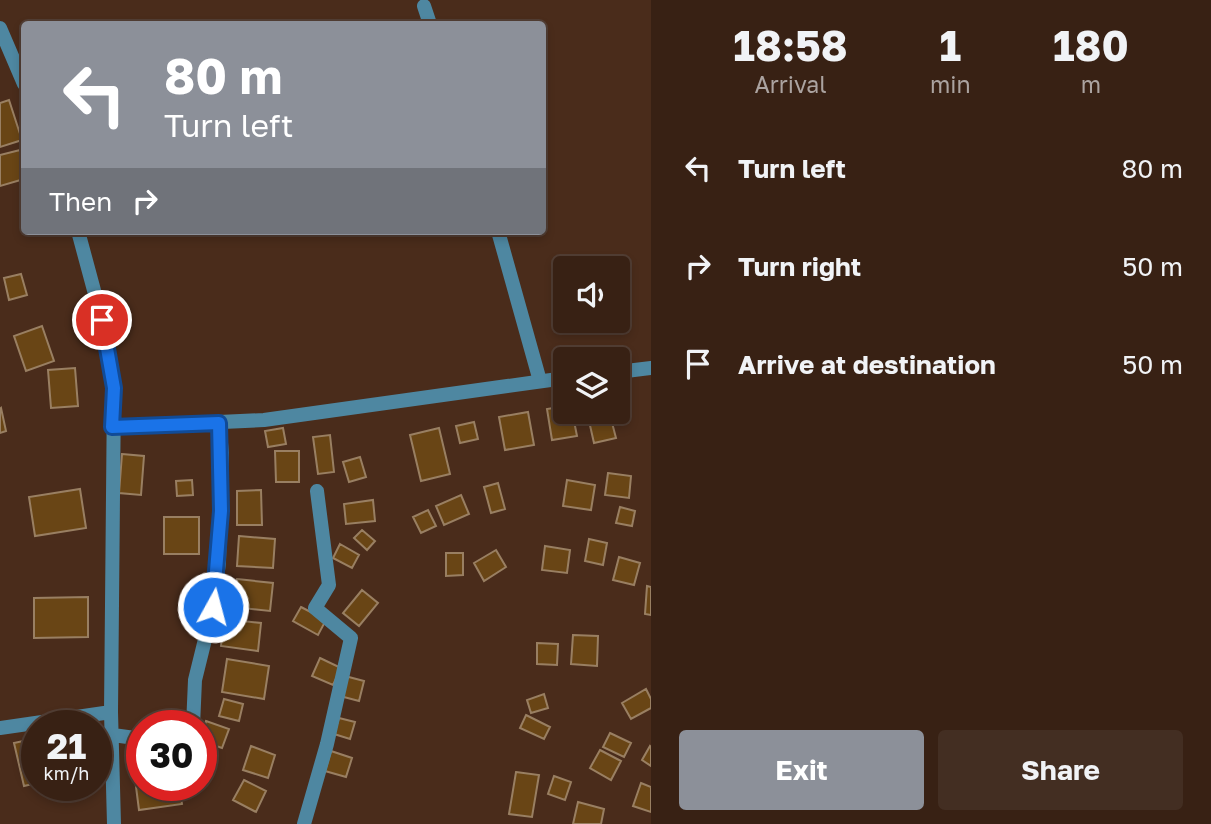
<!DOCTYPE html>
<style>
body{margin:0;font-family:"Golos Text",sans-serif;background:#432e22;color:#f1f3f6;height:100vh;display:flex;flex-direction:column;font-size:26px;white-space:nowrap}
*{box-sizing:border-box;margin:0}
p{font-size:23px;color:#aba3a0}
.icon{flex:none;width:38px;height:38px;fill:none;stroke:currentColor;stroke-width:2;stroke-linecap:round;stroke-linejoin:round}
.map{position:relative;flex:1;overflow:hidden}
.sheet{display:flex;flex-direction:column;background:#382114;width:560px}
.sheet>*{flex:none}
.banner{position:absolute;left:21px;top:21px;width:525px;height:214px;border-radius:7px;box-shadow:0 4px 10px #0003,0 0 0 2px #523e34;background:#8c9099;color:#fff;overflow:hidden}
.tools{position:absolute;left:553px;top:256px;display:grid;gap:14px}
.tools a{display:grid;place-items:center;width:77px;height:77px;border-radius:7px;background:#382114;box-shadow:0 4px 10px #0003,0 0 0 2px #523e34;font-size:35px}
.speed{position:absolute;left:21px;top:710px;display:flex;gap:14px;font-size:35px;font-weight:700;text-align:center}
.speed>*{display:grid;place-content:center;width:91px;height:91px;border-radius:50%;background:#382114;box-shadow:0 4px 10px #0003,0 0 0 2px #523e34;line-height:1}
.speed small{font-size:18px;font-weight:400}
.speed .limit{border:10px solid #d22;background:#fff;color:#111}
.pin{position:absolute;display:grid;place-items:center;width:60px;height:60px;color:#fff;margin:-30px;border:4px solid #fff;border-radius:50%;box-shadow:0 2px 7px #0007}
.me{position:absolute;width:77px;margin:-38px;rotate:7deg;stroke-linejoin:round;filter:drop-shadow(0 0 5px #0008)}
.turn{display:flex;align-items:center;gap:24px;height:147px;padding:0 28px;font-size:32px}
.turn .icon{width:91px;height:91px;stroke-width:2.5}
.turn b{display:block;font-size:49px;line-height:60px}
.then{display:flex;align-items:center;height:66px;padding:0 28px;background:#0003;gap:14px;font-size:26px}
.eta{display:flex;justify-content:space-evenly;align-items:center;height:119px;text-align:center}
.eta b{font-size:42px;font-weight:700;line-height:49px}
.cta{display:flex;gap:14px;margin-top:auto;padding:14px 28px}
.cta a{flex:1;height:80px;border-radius:7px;background:#8c9099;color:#fff;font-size:28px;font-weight:700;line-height:80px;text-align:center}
.cta a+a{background:#432e22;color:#f1f3f6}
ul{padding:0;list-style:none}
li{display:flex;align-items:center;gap:21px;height:98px;padding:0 28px}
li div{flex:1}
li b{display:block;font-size:26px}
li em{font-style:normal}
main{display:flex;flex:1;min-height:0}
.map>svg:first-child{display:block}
.building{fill:#694515;stroke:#997f62;stroke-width:2}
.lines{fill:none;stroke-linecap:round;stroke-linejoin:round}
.street{stroke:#4e87a1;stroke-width:14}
.route-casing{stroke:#114b97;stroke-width:18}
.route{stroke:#1a73e8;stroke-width:12}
</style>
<main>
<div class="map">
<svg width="651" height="824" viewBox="0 0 651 824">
<rect width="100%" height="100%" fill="#4a2c1b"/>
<path class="building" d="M9,100L22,140L0,147V103Z
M20,150L24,179L0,186V155Z
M21,274L27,295L9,300L4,278Z
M42,326L54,361L26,371L14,336Z
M75,368L78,406L51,408L48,370Z
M565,406V411H572L577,436L552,440L547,409Z
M1,408L6,431L0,433V409Z
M528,412L534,445L505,450L499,417Z
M610,415L616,438L594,443L589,421Z
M474,422L478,439L460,443L456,426Z
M283,428L286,444L268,447L265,431Z
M439,428L450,474L421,481L410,435Z
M330,435L334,472L318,474L313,437Z
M275,451H299V482H276Z
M122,454L144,456L141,495L119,493Z
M360,457L366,477L349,482L343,462Z
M608,473L631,476L629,498L605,495Z
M192,480L193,495L177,496L176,481Z
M567,480L595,485L591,510L563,506Z
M498,483L505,509L491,513L484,487Z
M80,489L86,528L35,536L29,497Z
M261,490L262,525H237V491Z
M461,495L469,514L444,525L436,506Z
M373,500L375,521L346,524L344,504Z
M620,507L635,511L632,526L616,523Z
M428,510L436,526L421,533L413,517Z
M164,517H199V554H164Z
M362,530L375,541L367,550L354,538Z
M239,536L275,539L273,568L237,566Z
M589,539L607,543L603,565L585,561Z
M340,544L359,555L352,568L333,558Z
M545,546L570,550L567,573L542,570Z
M496,550L506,567L484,581L474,563Z
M446,553H463V575L446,576Z
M619,557L640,563L634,585L613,580Z
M237,579L273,583L270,611L234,607Z
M647,586L651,587V615L645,614Z
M362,590L378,603L359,626L343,613Z
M88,597V637L34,638V598Z
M301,607L326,620L318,635L293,621Z
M224,619L261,623L258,651L221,646Z
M573,635L598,636L597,666L571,664Z
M537,643L558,644L557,665L537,664Z
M320,658L341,668L333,685L312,676Z
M227,659L269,666L264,699L222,692Z
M345,676L364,681L359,701L340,696Z
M646,689L651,699V708L631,719L622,703Z
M544,694L548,708L531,713L527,700Z
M224,699L243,704L239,721L219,716Z
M526,715L550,727L544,739L520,728Z
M339,718L355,722L350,739L334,734Z
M206,721L229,729L222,748L201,741Z
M610,733L631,743L624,757L603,747Z
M37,738V783L24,786L14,743Z
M251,746L275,755L268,778L243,770Z
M650,746L651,747V766L642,760Z
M600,750L621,761L611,780L590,768Z
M331,751L352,758L346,777L325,771Z
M142,770V786H179L182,804L139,810L134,771Z
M516,772L539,775L532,817L509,814Z
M554,776L571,782L565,800L548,794Z
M244,780L266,791L256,812L233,800Z
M641,783L651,787V812L633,806Z
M578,802L604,809L601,824H573Z"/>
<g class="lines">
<path class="street" d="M424,6L430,24
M0,28L24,84
M78,231L102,320L114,388L111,712L114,824
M498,231L540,381
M618,372L651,368
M112,427L264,420L565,378
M193,726L195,680L213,607L219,563L222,453L219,423
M0,728L111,712
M113,735L142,739
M304,824L327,744L351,638L315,608L329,585L317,491"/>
</g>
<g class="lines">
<g class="route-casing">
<path id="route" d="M102,320L114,388L112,427L219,423L221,511L213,607"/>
</g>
<use href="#route" class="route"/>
</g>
</svg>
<div class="tools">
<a><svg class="icon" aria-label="sound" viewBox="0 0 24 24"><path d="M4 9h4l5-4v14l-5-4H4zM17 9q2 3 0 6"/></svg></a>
<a><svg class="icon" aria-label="layers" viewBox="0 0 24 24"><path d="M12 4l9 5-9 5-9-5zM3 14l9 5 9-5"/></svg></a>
</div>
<div class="speed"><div>21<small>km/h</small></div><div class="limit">30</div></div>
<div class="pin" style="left:102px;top:320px;background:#d93025"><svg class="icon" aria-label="arrive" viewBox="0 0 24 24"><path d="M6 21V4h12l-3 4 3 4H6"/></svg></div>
<svg class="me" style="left:213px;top:607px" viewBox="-20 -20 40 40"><circle r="17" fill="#1a73e8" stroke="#fff" stroke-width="3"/><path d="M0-11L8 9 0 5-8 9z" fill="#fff"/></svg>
<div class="banner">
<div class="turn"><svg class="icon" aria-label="left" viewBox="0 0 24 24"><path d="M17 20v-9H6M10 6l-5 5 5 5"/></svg><div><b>80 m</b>Turn left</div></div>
<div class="then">Then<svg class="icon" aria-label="right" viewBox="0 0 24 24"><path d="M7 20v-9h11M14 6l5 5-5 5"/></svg></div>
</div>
</div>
<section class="sheet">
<div class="eta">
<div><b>18:58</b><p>Arrival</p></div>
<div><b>1</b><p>min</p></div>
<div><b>180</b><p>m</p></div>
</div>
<ul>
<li><svg class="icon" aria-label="left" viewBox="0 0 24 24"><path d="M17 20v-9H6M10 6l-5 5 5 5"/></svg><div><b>Turn left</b></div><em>80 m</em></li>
<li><svg class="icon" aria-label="right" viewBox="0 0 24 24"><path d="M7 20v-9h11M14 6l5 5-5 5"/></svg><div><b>Turn right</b></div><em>50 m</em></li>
<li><svg class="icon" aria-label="arrive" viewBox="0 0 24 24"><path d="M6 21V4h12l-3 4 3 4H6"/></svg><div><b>Arrive at destination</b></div><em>50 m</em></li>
</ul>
<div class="cta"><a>Exit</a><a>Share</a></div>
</section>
</main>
